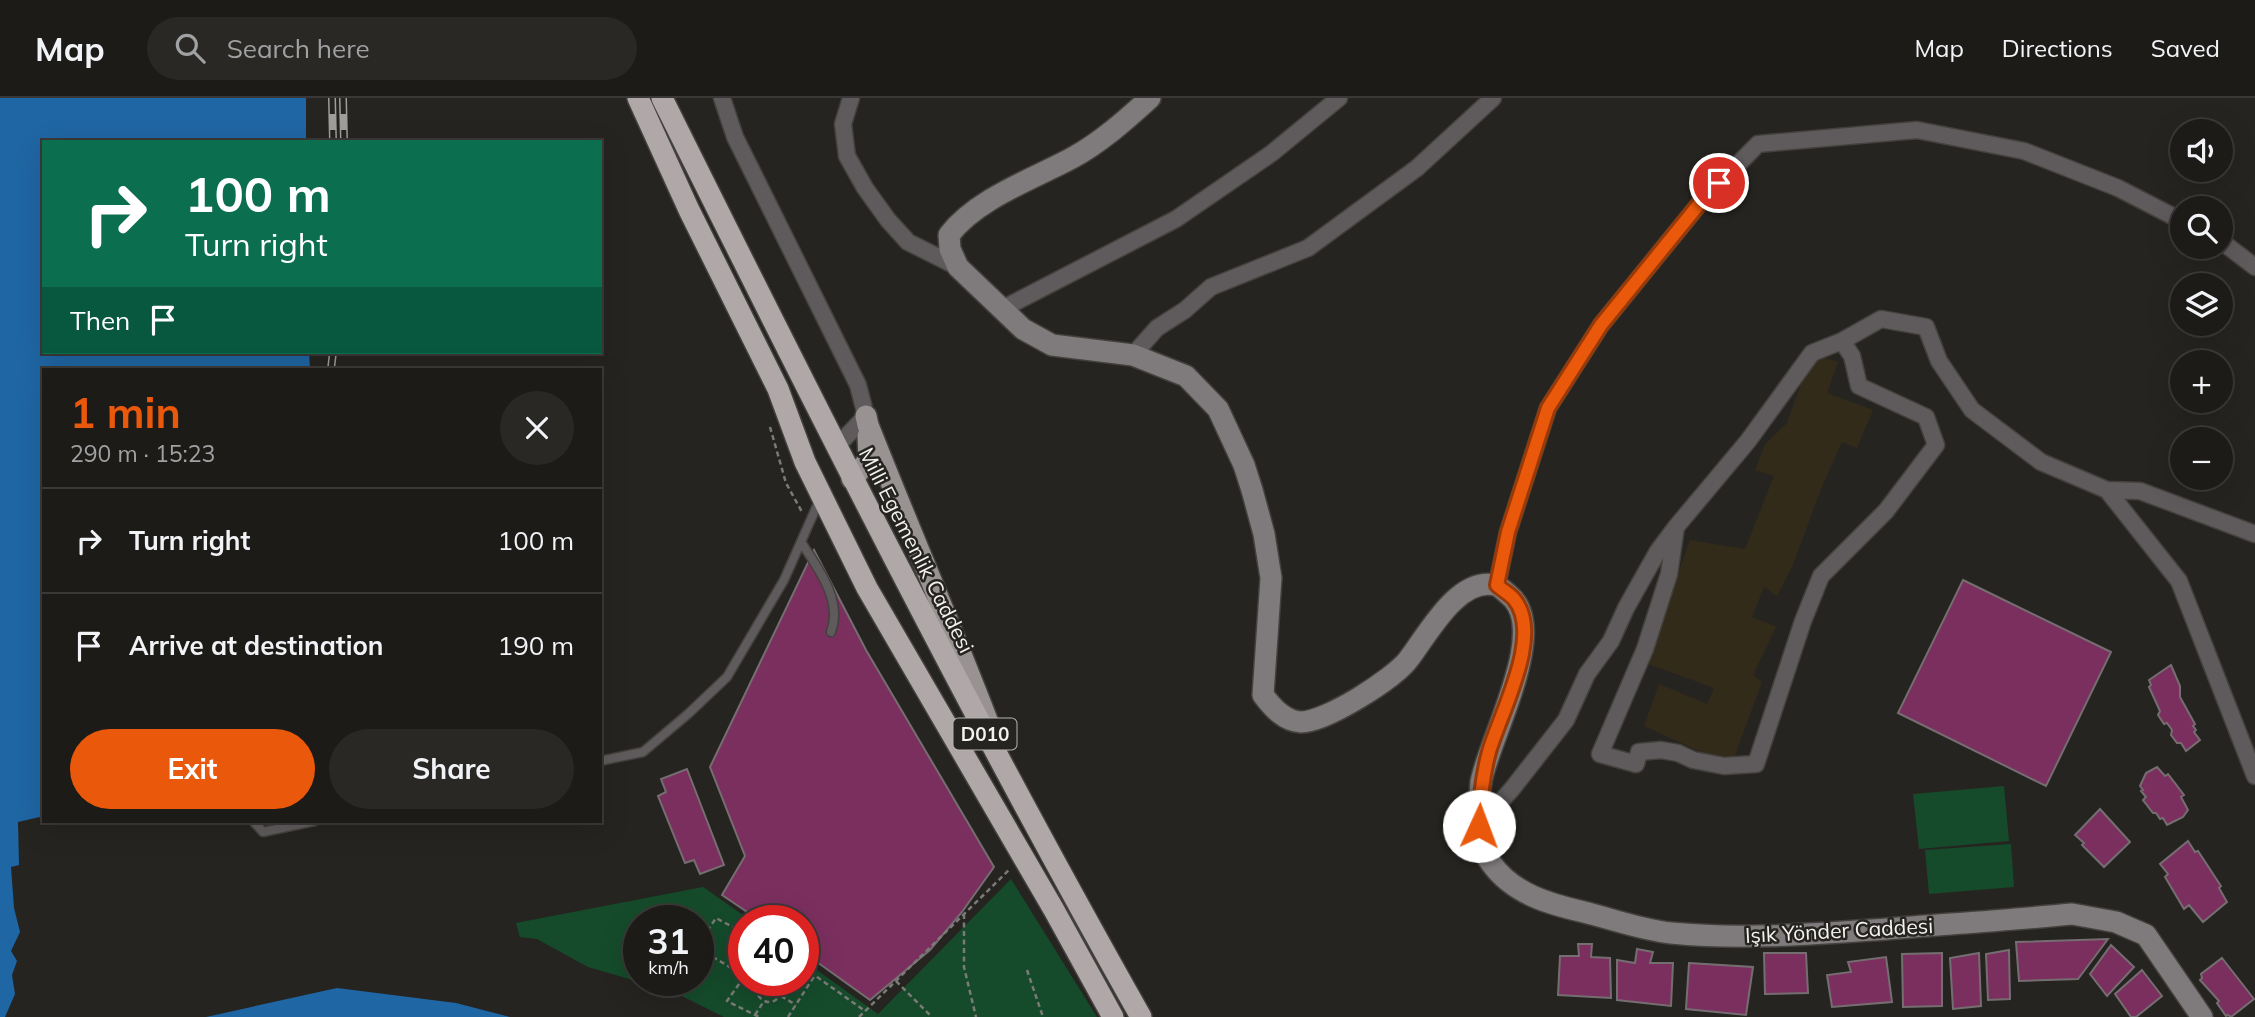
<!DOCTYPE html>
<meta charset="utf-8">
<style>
body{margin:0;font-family:Mulish,sans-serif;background:#292825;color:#f1f3f6;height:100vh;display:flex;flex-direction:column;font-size:26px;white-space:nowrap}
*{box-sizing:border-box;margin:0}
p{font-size:23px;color:#a0a1a2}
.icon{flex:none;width:38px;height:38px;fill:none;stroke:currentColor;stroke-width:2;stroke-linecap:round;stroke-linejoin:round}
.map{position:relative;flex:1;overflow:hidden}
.details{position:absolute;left:42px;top:270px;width:560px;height:455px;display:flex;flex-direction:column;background:#1c1b18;border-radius:0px;box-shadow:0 7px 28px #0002,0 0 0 2px #3a3937}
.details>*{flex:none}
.banner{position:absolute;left:42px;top:42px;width:560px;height:214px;border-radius:0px;box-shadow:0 7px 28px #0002,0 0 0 2px #3a3937;background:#0b6e4f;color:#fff;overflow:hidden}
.buttons{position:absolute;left:2170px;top:21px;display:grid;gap:14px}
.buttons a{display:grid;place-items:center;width:63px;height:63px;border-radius:50%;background:#1c1b18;box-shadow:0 7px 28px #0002,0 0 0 2px #3a3937;font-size:35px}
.speed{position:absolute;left:623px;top:807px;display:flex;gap:14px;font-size:35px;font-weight:700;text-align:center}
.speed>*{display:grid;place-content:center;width:91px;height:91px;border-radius:50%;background:#1c1b18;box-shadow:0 7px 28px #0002,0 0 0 2px #3a3937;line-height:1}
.speed small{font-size:18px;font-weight:400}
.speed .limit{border:10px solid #d22;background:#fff;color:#111}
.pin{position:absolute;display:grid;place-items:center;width:60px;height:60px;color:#fff;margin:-30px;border:4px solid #fff;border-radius:50%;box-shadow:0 2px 7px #0007}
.me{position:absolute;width:77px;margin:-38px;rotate:2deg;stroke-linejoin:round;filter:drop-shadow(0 0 5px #0008)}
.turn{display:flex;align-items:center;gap:24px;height:147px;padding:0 28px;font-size:32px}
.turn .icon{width:91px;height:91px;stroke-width:2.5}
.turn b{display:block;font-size:49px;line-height:60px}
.then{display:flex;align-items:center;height:66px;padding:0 28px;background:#0003;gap:14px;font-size:26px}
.round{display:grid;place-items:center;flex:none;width:74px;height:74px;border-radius:37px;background:#292825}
.headline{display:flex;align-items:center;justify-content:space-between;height:119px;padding:0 28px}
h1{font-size:42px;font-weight:700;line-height:52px;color:#ea580c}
.primary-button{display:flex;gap:14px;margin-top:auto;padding:14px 28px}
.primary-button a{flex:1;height:80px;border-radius:42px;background:#ea580c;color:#fff;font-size:28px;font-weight:700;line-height:80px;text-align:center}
.primary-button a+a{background:#292825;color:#f1f3f6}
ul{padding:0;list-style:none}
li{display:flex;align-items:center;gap:21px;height:105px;padding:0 28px;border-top:2px solid #3a3937}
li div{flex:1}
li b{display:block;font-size:26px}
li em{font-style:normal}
header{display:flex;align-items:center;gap:42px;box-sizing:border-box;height:98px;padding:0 35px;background:#1c1b18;border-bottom:2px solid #3a3937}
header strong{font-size:33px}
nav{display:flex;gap:38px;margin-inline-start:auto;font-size:24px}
.search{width:490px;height:63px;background:#292825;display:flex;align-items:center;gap:18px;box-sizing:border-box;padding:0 24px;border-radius:38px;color:#a0a1a2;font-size:26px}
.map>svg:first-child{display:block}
.medical{fill:#332b1a}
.green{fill:#154b2b;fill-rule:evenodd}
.water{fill:#1f66a4}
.building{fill:#7b2f5f;stroke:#746e71;stroke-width:2}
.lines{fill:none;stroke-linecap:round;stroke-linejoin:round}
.lane-casing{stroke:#43413d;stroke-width:11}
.street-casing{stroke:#43413d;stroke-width:19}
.secondary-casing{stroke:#43413d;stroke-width:24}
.primary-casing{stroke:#43413d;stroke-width:24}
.highway-casing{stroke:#43413d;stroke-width:24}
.path{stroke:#7c7a77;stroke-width:2.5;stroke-dasharray:5 3.5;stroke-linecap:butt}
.lane{stroke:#5f5b5c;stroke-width:8}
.street{stroke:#5f5b5c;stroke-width:16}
.secondary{stroke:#7f7a7b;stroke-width:21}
.primary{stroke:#989293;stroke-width:21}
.highway{stroke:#afa7a8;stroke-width:21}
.rail-casing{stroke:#a09e9b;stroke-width:8}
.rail{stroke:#262420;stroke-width:5;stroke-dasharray:16;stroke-linecap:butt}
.route-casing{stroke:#983908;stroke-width:18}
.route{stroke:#ea580c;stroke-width:12}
.labels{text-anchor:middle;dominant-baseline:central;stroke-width:5;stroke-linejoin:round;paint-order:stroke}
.shield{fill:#262420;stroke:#b6b4b1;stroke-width:2}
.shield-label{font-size:19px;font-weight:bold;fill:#f4f2ef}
.street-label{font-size:21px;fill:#f4f2ef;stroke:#262420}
</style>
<header>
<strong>Map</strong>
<div class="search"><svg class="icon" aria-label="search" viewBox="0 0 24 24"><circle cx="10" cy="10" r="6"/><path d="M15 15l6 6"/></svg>Search here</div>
<nav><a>Map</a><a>Directions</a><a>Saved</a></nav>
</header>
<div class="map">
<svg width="2255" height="919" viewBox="0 0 2255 919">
<rect width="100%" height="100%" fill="#262420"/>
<path class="medical" d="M1812,255L1838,264L1827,295L1873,312L1857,350L1842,344L1819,396L1793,467L1777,498L1764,489L1752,519L1776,529L1753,577L1762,584L1731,668L1644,628L1659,586L1707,606L1714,590L1648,566L1661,523L1690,442L1745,451L1774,378L1755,372L1765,346L1787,325Z"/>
<path class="green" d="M2004,688L2009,743L1919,751L1913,696Z
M2011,746L2014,789L1929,796L1925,752Z
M1011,781L1097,919H724L674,894L588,869L537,841L520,839L516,825L703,789L750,822H744V882H803V862L878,916ZM639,822H698V882H639Z"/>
<path class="water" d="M0,0H306V44H44V254H309L310,271H44V718L18,724L19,767L11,769L14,810L20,834L11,853L17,863L12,877L15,896L5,919H0Z
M337,890L456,905L510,919H206Z"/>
<path class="building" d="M814,452L866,552L994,769L962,814L930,852L870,902L803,854V822H759L722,797L745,758L710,669Z
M1963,482L2111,554L2046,688L1898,615Z
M2171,567L2180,588V599L2195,626L2193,628L2196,632L2194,634L2200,642L2186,653L2181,645H2177L2171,637L2172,632L2167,625L2164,626L2158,617L2160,613L2149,589L2151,587L2149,582Z
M2157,669L2165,678L2168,676L2184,697L2181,699L2188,712L2183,719L2167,727L2163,720L2160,721L2156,715H2153L2143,702L2146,699L2141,693L2143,692L2140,688L2146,675Z
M687,671L724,767L700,776L694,762L685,765L658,698L666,694L661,681Z
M2100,711L2130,744L2104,769L2082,747L2084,745L2075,737Z
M2188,743L2195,754L2198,753L2221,788L2219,790L2227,804L2203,824L2189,807L2184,811L2165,779L2168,776L2160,766Z
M2108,841L2078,881L2019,883L2016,844Z
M1578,846H1592L1591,859L1610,860L1611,900L1558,897L1560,858H1579Z
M2111,847L2134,869L2107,898L2090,876Z
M1637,851L1653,854L1650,865H1673L1671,908L1617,902V862L1635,865Z
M2009,852L2010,901L1988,902L1986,856Z
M1764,855H1806L1808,895L1765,896Z
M1942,855V908L1903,909L1902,856Z
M1979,855L1981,908L1953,911L1950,860Z
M1886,859L1892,904L1832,909L1827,877L1851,874L1848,864Z
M2222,860L2254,901L2231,919L2228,917L2226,918L2217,905L2219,903L2200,882L2202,880L2201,876Z
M1689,865L1753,869L1746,917L1686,911Z
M2142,872L2162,898L2136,919H2131L2115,896Z"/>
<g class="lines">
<g class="lane-casing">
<path id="lane" d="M801,444C817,469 843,502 831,534
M600,663L643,654L688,616L727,579L784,482L820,401
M253,723L263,734L315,723"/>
</g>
<g class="street-casing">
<path id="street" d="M722,0L735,39L858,287L866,318L836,349
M851,0L843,26L847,58L865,90L888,122L908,144L958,169
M2221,143L2255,169
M1000,212L1176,121L1272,55L1339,0
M1133,257L1157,230L1185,212L1211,189L1308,150L1417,70L1493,0
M2107,392L2140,393L2255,436
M1676,429L1669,476L1645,551L1600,656L1636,666L1639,654L1661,652L1678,655L1693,662L1724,668L1756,666L1803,523L1821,478L1886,413L1936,347L1926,319L1859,288L1852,258L1842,243L1881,221L1926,229L1939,263L1972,312L2041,364L2107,392L2179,483L2255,678
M1497,487L1508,434L1548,310L1601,227L1700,105L1758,46L1917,32L2024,53L2118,90L2182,123
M1479,728L1512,691L1566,622L1587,576L1611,543L1626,510L1658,453L1676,429L1748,343L1812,255L1842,243"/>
</g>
<g class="secondary-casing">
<path id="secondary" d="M1150,0C1127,21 1100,45 1072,60C1033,81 976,101 949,137L950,151L958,169L1023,231L1052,247L1133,257L1186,278L1218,311L1244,367L1252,392L1264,436L1271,480L1263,597C1272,609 1284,623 1301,624C1326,624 1393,581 1408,562C1427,538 1457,479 1495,487C1500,488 1505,494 1509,497C1551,531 1489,640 1481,684C1479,700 1477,734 1481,750C1483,755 1488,760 1491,765C1513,796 1549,806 1584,814C1612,821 1642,832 1671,835C1743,842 1815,836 1887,831C1949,826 2011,822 2072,816L2116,824L2146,837L2202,919"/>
</g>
<g class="primary-casing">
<path id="primary" d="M866,318L868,327C907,426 949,523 987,622
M852,381L869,362L868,338"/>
</g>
<g class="highway-casing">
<path id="highway" d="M638,0L689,112L778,291L805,364L867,490L1054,812L1113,919
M662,0C816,310 971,618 1141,919"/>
</g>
<path class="path" d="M770,329L786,385L802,414
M964,816V869L976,919
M698,847L716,820L744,835
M698,850L743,877
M803,869L865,913
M1027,872L1043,919
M744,879L727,903L759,919
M763,882C744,900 779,917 781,890L775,882
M896,883L932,919
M781,898L796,907
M755,917L764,903
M788,919L815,877
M859,919L1009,772"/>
<use href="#lane" class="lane"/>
<use href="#street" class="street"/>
<use href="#secondary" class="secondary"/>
<use href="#primary" class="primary"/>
<use href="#highway" class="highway"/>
<g class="rail-casing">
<path id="rail" d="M332,0L333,44
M343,0L344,44
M331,271L333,254"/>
</g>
<use href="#rail" class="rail"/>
</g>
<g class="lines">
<g class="route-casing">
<path id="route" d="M1479,728C1480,702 1482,679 1489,654C1500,615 1544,537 1514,501C1510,496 1502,492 1497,487L1508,434L1548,310L1601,227L1700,105L1719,85"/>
</g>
<use href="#route" class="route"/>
</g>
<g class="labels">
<rect class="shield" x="953.5" y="620.5" width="63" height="31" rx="5"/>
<g class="shield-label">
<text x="985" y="636">D010</text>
</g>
<g class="street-label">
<text transform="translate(917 452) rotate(63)">Milli Egemenlik Caddesi</text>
<text transform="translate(1839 832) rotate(-3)">Işık Yönder Caddesi</text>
</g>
</g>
</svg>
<div class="buttons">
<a><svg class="icon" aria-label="sound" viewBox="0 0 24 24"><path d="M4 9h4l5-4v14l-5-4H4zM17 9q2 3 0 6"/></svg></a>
<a><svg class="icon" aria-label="search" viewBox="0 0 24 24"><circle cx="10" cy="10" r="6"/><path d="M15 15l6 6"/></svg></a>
<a><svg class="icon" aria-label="layers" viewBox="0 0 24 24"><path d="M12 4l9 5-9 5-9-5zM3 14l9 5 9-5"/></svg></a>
<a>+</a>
<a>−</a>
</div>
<div class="speed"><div>31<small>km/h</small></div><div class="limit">40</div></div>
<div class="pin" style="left:1719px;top:85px;background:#d93025"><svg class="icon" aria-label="arrive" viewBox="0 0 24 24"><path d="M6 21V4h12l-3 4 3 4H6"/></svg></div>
<svg class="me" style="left:1479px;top:728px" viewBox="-20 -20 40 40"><circle r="19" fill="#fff"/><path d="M0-13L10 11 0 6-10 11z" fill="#ea580c"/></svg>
<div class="banner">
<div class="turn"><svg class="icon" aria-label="right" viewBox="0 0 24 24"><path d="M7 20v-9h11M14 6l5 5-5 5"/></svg><div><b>100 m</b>Turn right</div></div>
<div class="then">Then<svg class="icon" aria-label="arrive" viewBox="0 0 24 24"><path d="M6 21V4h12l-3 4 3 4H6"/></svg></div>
</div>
<section class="details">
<div class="headline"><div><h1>1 min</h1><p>290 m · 15:23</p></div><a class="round"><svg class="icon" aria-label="close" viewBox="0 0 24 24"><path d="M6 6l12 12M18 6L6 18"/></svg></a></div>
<ul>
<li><svg class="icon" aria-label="right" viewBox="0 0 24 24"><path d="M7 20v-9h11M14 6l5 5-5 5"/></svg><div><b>Turn right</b></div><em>100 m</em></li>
<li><svg class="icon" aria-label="arrive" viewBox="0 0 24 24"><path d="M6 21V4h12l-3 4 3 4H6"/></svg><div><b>Arrive at destination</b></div><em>190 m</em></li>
</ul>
<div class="primary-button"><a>Exit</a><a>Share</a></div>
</section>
</div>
